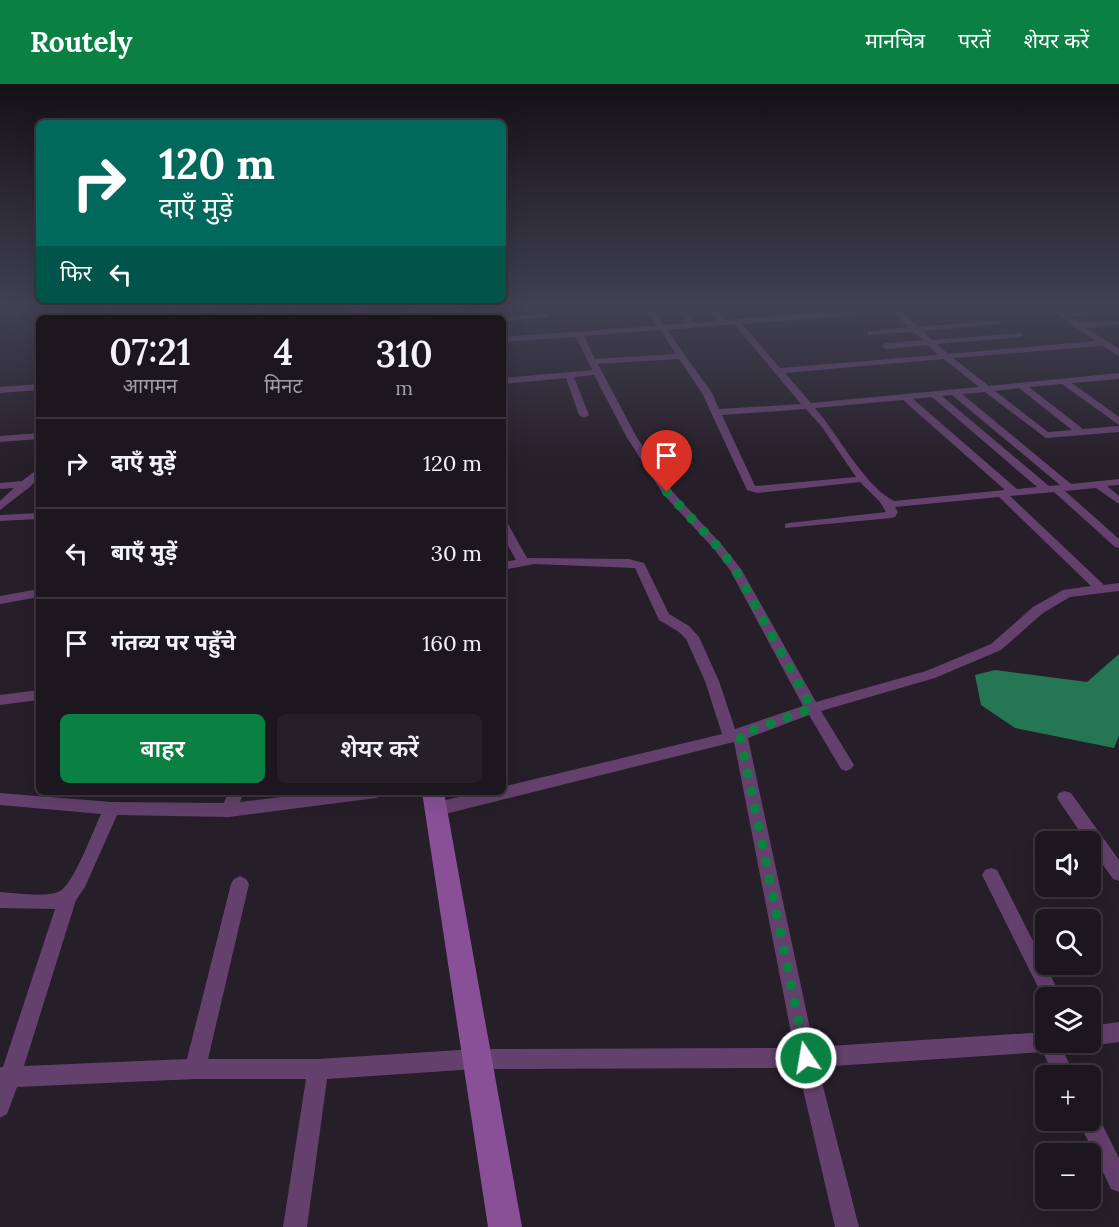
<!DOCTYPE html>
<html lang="hi">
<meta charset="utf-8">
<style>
body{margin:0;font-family:Lora,"Noto Sans Devanagari",serif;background:#251f27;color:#f1f3f6;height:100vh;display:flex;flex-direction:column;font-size:22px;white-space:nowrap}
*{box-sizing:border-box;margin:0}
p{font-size:20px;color:#a09fa4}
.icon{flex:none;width:33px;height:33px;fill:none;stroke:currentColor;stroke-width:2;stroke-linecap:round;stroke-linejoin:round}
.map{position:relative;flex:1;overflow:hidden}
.drawer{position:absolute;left:36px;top:231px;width:470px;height:480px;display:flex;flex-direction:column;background:#1c161e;border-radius:9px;box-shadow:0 6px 24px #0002,0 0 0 2px #3a353c}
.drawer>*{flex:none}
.guide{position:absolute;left:36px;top:36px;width:470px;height:183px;border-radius:9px;box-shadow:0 6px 24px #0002,0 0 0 2px #3a353c;background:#00695c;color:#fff;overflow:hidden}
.fabs{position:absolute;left:1035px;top:747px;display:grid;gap:12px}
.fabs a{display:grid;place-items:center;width:66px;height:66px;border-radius:9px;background:#1c161e;box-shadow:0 6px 24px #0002,0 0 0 2px #3a353c;font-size:30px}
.pin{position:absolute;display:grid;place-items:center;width:51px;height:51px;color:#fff;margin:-62px -26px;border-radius:50% 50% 50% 0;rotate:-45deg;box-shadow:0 0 6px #0007}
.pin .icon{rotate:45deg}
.me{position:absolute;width:66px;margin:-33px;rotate:348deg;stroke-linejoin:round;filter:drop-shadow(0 0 4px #0008)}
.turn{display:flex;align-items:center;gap:21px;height:126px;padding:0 24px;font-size:27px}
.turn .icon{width:78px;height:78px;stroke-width:2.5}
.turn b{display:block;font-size:42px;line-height:51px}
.then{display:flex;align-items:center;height:57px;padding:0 24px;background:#0003;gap:12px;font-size:22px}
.eta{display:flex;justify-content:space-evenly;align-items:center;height:102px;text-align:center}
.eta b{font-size:36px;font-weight:600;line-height:42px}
.cta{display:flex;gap:12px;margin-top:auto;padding:12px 24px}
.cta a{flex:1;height:69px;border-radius:9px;background:#0b8043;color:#fff;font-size:24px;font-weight:600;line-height:69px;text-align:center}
.cta a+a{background:#251f27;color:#f1f3f6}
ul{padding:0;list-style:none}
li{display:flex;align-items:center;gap:18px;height:90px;padding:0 24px;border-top:2px solid #3a353c}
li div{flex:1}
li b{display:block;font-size:22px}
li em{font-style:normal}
header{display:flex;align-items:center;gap:36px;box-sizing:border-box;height:84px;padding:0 30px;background:#0b8043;color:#fff}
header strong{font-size:28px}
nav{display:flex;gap:33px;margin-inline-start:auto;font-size:21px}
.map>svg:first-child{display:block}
.water{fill:#247752}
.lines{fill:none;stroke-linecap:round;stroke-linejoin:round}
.street{fill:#64416d;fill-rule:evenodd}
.secondary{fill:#895098;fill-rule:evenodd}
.route{stroke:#0b8043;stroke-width:10;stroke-dasharray:0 18}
</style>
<header>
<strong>Routely</strong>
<nav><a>मानचित्र</a><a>परतें</a><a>शेयर करें</a></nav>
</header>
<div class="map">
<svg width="1119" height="1143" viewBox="0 0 1119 1143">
<rect width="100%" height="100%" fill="#261e28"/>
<path class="water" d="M1119,570V652L1114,664L1015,644L981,621L975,591L995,586L1087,598Z"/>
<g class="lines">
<path class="street" d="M106,223H114L106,234H98Z
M170,223H178L172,234H164Z
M206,223H214L207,234H199Z
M443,223H465L461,225L392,234H369L373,232Z
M644,223H652L664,241L688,239L676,223H684L695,239L718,237L708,223H716L726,236L888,223H929L925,225L901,227L918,243L998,236L1002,238L998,240L923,247L932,256L1020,249L1024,251L1020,253L937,260L948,270L1096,257L1045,223H1054L1063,229L1119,224V228L1069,233L1080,239L1119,237V241L1086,244L1119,265V272L1102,262L953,274L989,302L1119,289V295L1072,299L1119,333V341L1062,300L1029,303L1083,345L1119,342V348L1046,354L985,308L962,310L1071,400L1119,395V401L1107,402L1119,412V420L1096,404L1065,407L1119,455V464L1115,463L1054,408L1010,412L1104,501L1119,499V507L1070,513L1043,529L1001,566L935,594L821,627L854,681L851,685L846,687L841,685L809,631L748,654L814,963L1046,948V958H1059L1075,992H1054L1043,968L818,983L859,1143H835L798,984L476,985L327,995L307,1143H283L306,995H195L17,1003L7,1030L0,1034V983H3L55,825L0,824V808C15,809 47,814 60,807C73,801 94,745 101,730L0,721V709L112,718L224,719L228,708H244L240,718L324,708H384L382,712L376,714L229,733L117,731L85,803L76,816L24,982L187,975L231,800L234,795L240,792L246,795L249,800L208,975H318L476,965L794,964L734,658L437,732L431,730L429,725L431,720L437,718L481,708H502V703L722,650L705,597L686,555L679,548L659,536L635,484L534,480L502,486V478L516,476L502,451V437L508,440L527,474L629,475L644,479L669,530L689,542L699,553L719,597L735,645L803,622L730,486L714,465L663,410L626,352L594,291L574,293L589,331L584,334L579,331L566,294L502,300V294L592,286L576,253L502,258V253L657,242ZM893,228L909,243L871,247H868V251L914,248L923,256L886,259L882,262L886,265L928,261L938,271L780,284L742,240ZM734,240L801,320L719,325L712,309L667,246ZM660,246L676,270L595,275L584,252ZM679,275L702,309L747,406L757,409L860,398L880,418L886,428L789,439L785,440V444L891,434L895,433L898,428L895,423L999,413L1091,502L1063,506L1033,523L991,560L926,587L816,618L741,485L722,461L671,406L636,352L598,280ZM944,275L979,303L811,319L785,289ZM1019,304L1072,346L1048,348L995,307ZM952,311L1060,401L1049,402L942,312ZM932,313L1037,403L1017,405L913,315ZM903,316L1005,406L894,417C864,402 838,350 815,324ZM806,325L822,343L856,393L755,402L722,331Z
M289,225L296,227L295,234H287Z
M256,226H262V234H254Z
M545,229H548V233L502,238V234H500Z
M39,300V306L0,309V303Z
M39,349V355L0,358V352Z
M502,378L507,381V400L502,403Z
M39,384V393L31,402L0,426V417L14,404L0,405V399L22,397Z
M39,429V435L0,437V431Z
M39,505V513L0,520V512Z
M39,606V616L0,621V611Z
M1065,707L1071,709L1119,776V797L1113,795L1090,763V758H1087L1059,717L1057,713L1059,709Z
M991,784L997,786L1062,914H1046V919L982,791L985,786Z
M1119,938V958L1090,962L1083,959L1090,958V942Z
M1090,1026L1096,1028L1119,1074V1108L1111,1105L1078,1036H1090Z"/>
<path class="secondary" d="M349,223H361L369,234H357Z
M422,708H444L522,1143H488Z"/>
</g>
<linearGradient id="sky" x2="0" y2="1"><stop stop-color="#151016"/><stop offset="0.58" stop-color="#414153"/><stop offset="1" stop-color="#414153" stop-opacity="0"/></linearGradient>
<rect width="1119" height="383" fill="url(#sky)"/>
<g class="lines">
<path class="route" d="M667,408L718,463L735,485L812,624L740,651L806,974"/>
</g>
</svg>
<div class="fabs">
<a><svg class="icon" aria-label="sound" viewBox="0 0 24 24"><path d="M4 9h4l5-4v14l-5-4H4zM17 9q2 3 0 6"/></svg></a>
<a><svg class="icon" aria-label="search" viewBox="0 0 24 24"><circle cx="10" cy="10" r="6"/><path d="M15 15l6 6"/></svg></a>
<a><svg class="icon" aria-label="layers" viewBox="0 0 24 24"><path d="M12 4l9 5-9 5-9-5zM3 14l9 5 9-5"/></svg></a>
<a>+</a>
<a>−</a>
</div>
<div class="pin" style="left:667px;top:408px;background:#d93025"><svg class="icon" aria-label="arrive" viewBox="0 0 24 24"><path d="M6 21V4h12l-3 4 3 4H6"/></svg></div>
<svg class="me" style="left:806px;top:974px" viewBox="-20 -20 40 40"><circle r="17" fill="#0b8043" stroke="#fff" stroke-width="3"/><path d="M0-11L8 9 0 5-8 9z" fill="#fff"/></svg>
<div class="guide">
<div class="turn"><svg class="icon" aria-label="right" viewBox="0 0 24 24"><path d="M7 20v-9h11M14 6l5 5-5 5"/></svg><div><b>120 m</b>दाएँ मुड़ें</div></div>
<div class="then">फिर<svg class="icon" aria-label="left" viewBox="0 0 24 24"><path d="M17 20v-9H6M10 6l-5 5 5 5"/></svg></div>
</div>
<section class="drawer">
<div class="eta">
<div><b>07:21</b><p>आगमन</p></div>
<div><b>4</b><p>मिनट</p></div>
<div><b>310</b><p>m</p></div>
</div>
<ul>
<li><svg class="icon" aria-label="right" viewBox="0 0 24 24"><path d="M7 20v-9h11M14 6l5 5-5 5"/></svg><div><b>दाएँ मुड़ें</b></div><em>120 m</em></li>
<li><svg class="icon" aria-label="left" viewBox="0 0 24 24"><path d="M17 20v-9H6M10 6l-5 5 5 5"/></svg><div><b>बाएँ मुड़ें</b></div><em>30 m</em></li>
<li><svg class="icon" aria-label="arrive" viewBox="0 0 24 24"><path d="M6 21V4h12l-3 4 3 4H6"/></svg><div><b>गंतव्य पर पहुँचे</b></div><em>160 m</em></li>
</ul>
<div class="cta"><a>बाहर</a><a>शेयर करें</a></div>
</section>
</div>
